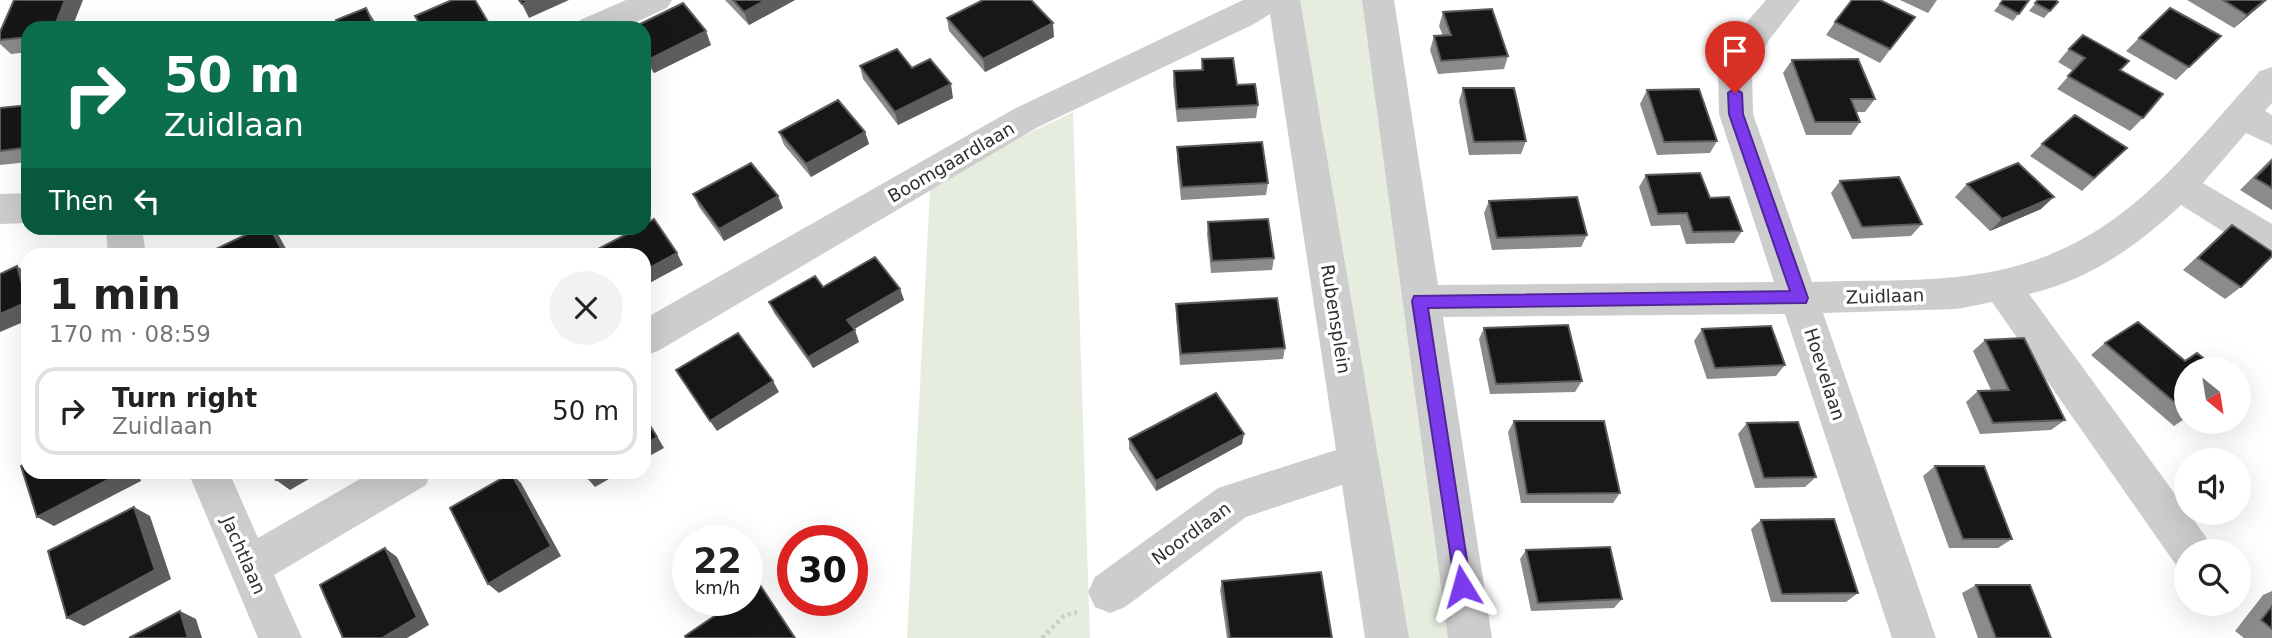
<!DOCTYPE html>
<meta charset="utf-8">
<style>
body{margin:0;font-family:"DejaVu Sans",sans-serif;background:#f2f2f2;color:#222;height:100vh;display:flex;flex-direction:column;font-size:26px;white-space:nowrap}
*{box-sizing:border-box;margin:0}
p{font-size:23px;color:#767676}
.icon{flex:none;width:38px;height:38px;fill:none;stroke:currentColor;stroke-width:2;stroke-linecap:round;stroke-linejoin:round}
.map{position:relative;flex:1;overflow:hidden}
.sheet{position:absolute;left:21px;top:248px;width:630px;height:231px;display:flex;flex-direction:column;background:#fff;border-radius:21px;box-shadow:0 7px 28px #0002}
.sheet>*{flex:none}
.guide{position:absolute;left:21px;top:21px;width:630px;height:214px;border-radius:21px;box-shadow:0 7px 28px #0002;background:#0b6e4f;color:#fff;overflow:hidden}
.needle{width:46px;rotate:150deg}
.buttons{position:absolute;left:2174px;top:357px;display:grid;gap:14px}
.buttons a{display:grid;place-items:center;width:77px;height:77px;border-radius:50%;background:#fff;box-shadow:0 7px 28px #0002;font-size:35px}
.speed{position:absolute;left:672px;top:525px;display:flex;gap:14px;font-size:35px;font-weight:700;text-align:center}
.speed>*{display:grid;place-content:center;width:91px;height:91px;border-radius:50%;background:#fff;box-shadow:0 7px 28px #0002;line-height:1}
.speed small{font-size:18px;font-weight:400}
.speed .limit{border:10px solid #d22;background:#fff;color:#111}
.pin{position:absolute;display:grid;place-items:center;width:60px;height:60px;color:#fff;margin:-72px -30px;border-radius:50% 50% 50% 0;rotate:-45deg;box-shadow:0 0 7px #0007}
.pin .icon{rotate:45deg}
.me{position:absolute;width:77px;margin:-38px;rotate:352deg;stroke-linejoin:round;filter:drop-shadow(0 0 5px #0008)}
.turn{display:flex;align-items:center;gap:24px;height:147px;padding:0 28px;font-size:32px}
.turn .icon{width:91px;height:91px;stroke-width:2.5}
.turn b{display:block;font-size:49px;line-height:60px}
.then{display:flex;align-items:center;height:66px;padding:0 28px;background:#0003;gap:14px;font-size:26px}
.round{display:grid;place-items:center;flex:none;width:74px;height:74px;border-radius:37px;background:#f2f2f2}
.headline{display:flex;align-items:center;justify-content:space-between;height:119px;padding:0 28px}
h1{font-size:42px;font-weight:700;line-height:52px}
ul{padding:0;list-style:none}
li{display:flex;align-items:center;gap:21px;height:88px;margin:0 14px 10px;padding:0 14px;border:4px solid #e0e0e0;border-radius:21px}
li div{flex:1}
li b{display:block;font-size:26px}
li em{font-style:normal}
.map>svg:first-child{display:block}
.green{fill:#e7edde}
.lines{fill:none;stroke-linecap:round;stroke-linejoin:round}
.path{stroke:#cdcdcd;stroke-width:4.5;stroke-dasharray:3.5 3.5;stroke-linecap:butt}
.minor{fill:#cdcdcd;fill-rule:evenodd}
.wall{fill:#8b8b8b}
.shaded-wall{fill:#5d5d5d}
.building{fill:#171717;stroke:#5d5d5d;stroke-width:2}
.route{fill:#7c3aed;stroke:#51269a;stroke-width:2}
.labels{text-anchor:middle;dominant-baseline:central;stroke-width:7;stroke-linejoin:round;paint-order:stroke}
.street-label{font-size:18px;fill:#303030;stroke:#fff}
</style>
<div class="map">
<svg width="2272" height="638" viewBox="0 0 2272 638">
<rect width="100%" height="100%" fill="#fff"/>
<path class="green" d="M1298,0H1363L1455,638H1403Z
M1073,112L1090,638H907L930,189L1002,146Z"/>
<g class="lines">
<path class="path" d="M1042,638L1064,616L1077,612"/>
<path class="minor" d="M626,0H672L667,8L623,28H576L580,20Z
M1243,0H1300L1409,638H1365L1342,485L1246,517L1125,607L1110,613L1095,607L1088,592L1095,577L1218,488L1336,450L1270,14L1254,24L1038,127L658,351L644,356V319L1014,109Z
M1362,0H1394L1438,285L1774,282L1719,114L1718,72L1745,24L1766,0H1800L1769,40L1752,72L1753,114L1812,282C1860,280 1909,282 1956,277C2106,262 2168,174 2260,71L2272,67V103L2265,111L2272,115V145L2246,133L2203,183L2272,224V258L2259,254L2181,205C2137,246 2089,280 2029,294L2186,509V513H2189L2206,537L2212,551H2186V569L2176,565L1992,302L1957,309L1823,313L1936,638H1892L1785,314L1443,317L1492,638H1448Z
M28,193V223L0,224V194Z
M106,228H142L146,256H108Z
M188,472H229L258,538L372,472H431L426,485L274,575L302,638H258Z"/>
</g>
<path class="wall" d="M725,0H795L749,25Z
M1900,0H1937L1928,13Z
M2003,0H2029L2013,21L1994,11Z
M2038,0L2058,2L2044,18L2029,11Z
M2187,0H2267L2234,28Z
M1443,12L1508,56L1504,69L1438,74L1430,50L1434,36H1443L1439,26Z
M947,18L1054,37L985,72L949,31Z
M1835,22L1905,30L1880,63L1826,35Z
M28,28V52L11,54L0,44V32Z
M644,28L711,45L654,73L644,60Z
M2221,36L2176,80L2126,51L2139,38Z
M2069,49L2120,70L2143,118L2130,131L2057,89L2073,71L2058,62Z
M1202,59L1237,85L1258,105L1256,118L1177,122L1173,84L1174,71L1201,70Z
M1792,60L1875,99L1865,112H1856L1860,122L1851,135H1806L1783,73Z
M860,66L912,68L953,98L898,125L863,79Z
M1463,88L1526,141L1521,154L1469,155L1459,101Z
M1647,90L1717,141L1710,153L1657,155L1640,104Z
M28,105V162L0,165V108Z
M779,132H865L869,144L811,177L784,145Z
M2042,144L2127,148L2082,191L2030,156Z
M1177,147L1268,183L1266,195L1181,200L1177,160Z
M2272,158V210L2240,190Z
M1646,175L1710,198L1742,231L1734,243L1686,244L1680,225L1651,226L1639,187Z
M1840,181L1922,224L1911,236L1852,239L1831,193Z
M1967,184L2041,209L1990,231L1955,197Z
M693,194L783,208L724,241L699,207Z
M1489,201L1587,235L1581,247L1492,250L1484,213Z
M1208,222L1274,258L1272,270L1211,273L1207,234Z
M2232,225L2241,287L2225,299L2183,270L2217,238Z
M823,287L900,289L904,300L854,329L859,342L813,368L774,313L769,302Z
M1176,304L1285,348L1283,359L1180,365L1176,316Z
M1484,328L1582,381L1575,392L1490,394L1479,339Z
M1702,329L1785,365L1776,376L1707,379L1694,341Z
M1985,340L2065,420L2051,430L1980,434L1966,402L1978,391L1991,390L1973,351Z
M2105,343L2185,361L2186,418L2174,426L2091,355Z
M1514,421L1620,493L1613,503H1521L1508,432Z
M1747,423L1816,477L1805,487L1755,488L1738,434Z
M1129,439L1242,444L1156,491L1129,449Z
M1935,466L2012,539L1998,548H1949L1923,476Z
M1761,520L1858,593L1846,602H1771L1751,529Z
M1526,550L1622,599L1614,608L1531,611L1520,559Z
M1222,581L1332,638H1227L1220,590Z
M1976,585L2051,638H1978L1962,593Z
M2272,591V638H2244L2235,631L2263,595Z"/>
<path class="shaded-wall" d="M65,0H83L72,28H54Z
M531,0H569L529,18L522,4Z
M766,0H795L749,25L744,12Z
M2265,0H2267L2234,28L2247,15Z
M366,8L375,22L378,28H375Z
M488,22L492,28H474Z
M1053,23L1054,37L985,72L983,59Z
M706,31L711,45L654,73L648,60Z
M951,84L953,98L898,125L895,112Z
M865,132L869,144L811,177L806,164Z
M28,135V153L23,148Z
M778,196L783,208L724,241L719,229Z
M2054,197L2041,209L1990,231L2002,219Z
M270,228H271L279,236L290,256H285Z
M677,253L683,265L644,286V271Z
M17,266L28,274V320L0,332V314Z
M900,289L904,300L851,331L847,320Z
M855,330L859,342L813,368L808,357Z
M773,381L779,392L717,431L710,421Z
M644,414L664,448L644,459Z
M1244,434L1242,444L1156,491V481Z
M123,472H138L141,481L54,526L37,517Z
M290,472H321L290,490L276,480Z
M596,472H621L595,487L587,478Z
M511,473L521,483L561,556L499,593L488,584Z
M134,507L150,516L171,579L84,626L67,618Z
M385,548L397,557L429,625L407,638H382Z
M180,611L196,619L202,638H188Z"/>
<path class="building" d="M14,0H65L54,28H28V37L0,40V32Z
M452,0H475L488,22L474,28H422L415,16Z
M519,0H531L522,4Z
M733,0H766L744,12Z
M983,0H1031L1053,23L983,59L947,18Z
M1852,0H1880L1915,17L1890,49L1835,22Z
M2003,0H2029L2019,14L2000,4Z
M2038,0H2055L2058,2L2050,11L2035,3Z
M2223,0H2265L2247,15Z
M683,3L706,31L648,60L644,55V28H632Z
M366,8L375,28H339L336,20Z
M2170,8L2221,36L2189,67L2139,38Z
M1492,9L1508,56L1441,61L1434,36L1451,35L1443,12Z
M2083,35L2129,61L2120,70L2163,94L2143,118L2068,76L2085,58L2069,49Z
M897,49L912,68L930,59L951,84L895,112L860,66Z
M1233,58L1237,85L1255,84L1258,105L1177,109L1174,71L1203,70L1202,59Z
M1858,59L1875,99H1851L1860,122H1815L1792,60Z
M1463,88H1514L1526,141L1474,142Z
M1699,89L1717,141L1664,142L1647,90Z
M838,100L865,132L806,164L779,132Z
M28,105V135L23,148L0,151V108Z
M2075,115L2127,148L2094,178L2042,144Z
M1262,142L1268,183L1182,187L1177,147Z
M2272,161V188L2255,178Z
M751,163L778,196L719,229L693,194Z
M2018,163L2054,197L2002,219L1967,184Z
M1700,173L1710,198L1729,197L1742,231L1693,232L1687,213L1658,214L1646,175Z
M1899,177L1922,224L1862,227L1840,181Z
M1577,197L1587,235L1497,238L1489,201Z
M654,219L677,253L644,271V256H600L596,250L638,228H644V224Z
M1268,219L1274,258L1212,261L1208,222Z
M2232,225L2272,252V256L2241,287L2198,258Z
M260,228H270L285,256H219L216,249Z
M875,257L900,289L847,320L855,330L808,357L769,302L815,276L823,287Z
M17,266L27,302L0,314V274Z
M1277,298L1285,348L1181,354L1176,304Z
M2138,322L2185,361L2197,353L2217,369H2186V412L2105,343Z
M1568,325L1582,381L1496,384L1484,328Z
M1771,326L1785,365L1715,368L1702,329Z
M738,333L773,381L710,421L676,370Z
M2024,338L2065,420L1993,423L1978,391L2009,390L1985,340Z
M28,356V367L25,357Z
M1216,393L1244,434L1156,481L1129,439Z
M644,416L657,437L644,445Z
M1514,421H1604L1620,493L1527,494Z
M1798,422L1816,477L1764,478L1747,423Z
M28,462V472H123L37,517L21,466Z
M1935,466H1984L2012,539H1963Z
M273,472H290L276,480Z
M584,472H596L587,478Z
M511,473L551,546L488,584L450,508Z
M134,507L155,570L67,618L48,551Z
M1834,519L1858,593L1782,594L1761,520Z
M1610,547L1622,599L1538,603L1526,550Z
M385,548L417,617L382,638H343L320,585Z
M1321,572L1332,638H1230L1222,581Z
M760,585L795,638H686L685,636L738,600H747V594Z
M1976,585H2030L2051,638H1996Z
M2272,606V629L2261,620Z
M180,611L188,638H129Z"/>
<path class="route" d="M1735,88L1742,93L1743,114L1808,298L1806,303L1428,308L1471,586L1469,592L1462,595L1456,592L1412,301L1414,296L1790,291L1729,114L1728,93Z"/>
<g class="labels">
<g class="street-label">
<text transform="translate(951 162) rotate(-30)">Boomgaardlaan</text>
<text transform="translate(1885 296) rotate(-2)">Zuidlaan</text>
<text transform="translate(1336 319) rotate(81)">Rubensplein</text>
<text transform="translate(1825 374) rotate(72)">Hoevelaan</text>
<text transform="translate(1191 533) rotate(-36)">Noordlaan</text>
<text transform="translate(244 555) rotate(66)">Jachtlaan</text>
</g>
</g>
</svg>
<div class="buttons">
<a><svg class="needle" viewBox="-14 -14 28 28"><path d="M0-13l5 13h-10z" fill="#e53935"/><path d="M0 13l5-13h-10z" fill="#767676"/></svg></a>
<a><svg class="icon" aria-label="sound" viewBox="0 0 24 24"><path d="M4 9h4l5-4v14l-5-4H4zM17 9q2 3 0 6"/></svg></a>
<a><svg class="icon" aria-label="search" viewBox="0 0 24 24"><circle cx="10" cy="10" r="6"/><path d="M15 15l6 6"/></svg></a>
</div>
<div class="speed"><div>22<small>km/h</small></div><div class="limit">30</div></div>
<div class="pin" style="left:1735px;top:93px;background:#d93025"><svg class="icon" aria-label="arrive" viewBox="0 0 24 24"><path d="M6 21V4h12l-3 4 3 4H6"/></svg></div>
<svg class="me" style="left:1462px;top:586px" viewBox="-20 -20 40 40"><path d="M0-17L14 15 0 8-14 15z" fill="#7c3aed" stroke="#fff" stroke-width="4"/></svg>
<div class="guide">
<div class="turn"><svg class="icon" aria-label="right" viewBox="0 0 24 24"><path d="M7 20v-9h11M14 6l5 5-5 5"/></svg><div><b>50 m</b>Zuidlaan</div></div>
<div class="then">Then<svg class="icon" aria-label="left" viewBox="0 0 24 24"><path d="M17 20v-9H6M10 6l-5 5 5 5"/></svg></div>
</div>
<section class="sheet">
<div class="headline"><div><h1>1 min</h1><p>170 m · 08:59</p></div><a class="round"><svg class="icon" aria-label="close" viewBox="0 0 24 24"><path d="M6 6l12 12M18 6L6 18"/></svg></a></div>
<ul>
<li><svg class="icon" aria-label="right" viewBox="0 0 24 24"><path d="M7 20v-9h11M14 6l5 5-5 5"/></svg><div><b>Turn right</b><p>Zuidlaan</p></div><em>50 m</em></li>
</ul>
</section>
</div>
